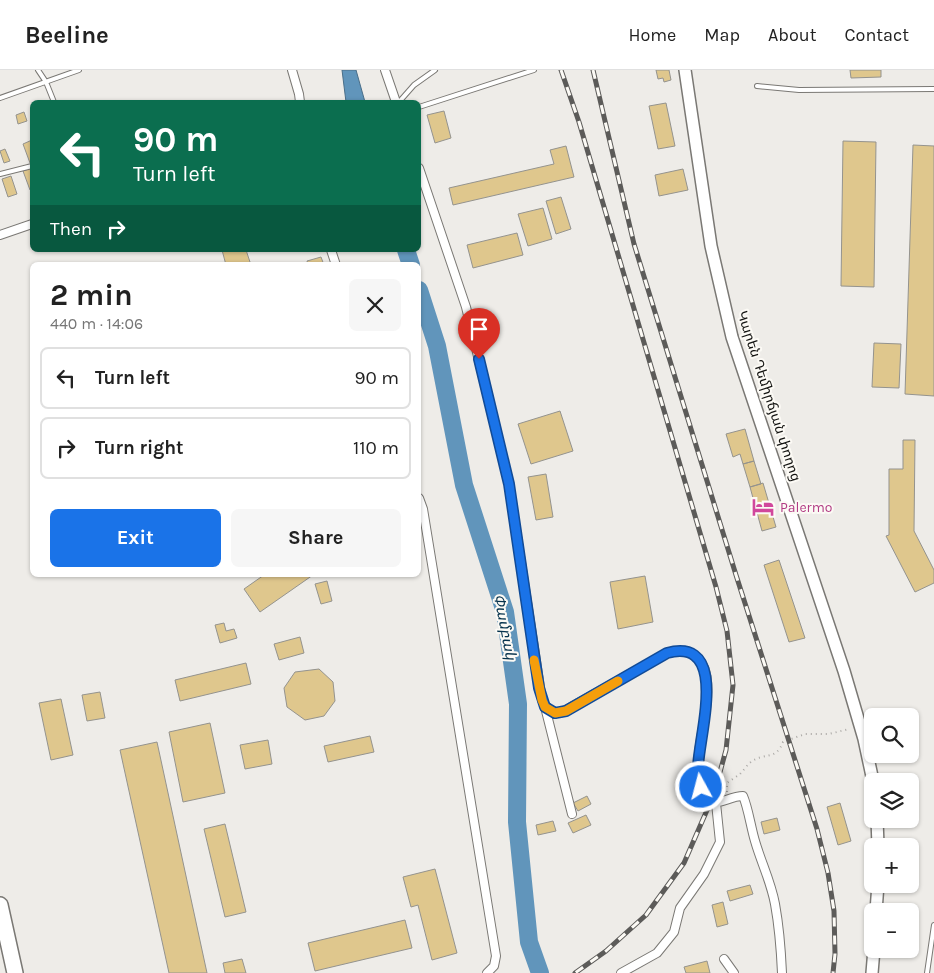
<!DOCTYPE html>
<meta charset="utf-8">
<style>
body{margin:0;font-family:Karla,"Noto Sans Armenian",sans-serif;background:#f6f6f6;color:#222;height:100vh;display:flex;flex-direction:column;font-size:19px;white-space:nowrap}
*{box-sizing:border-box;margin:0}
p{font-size:16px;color:#767676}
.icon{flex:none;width:28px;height:28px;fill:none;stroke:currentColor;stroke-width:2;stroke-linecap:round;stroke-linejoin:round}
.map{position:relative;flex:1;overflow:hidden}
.details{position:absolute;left:30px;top:192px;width:391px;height:315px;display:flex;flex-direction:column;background:#fff;border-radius:8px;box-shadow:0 1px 4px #0004}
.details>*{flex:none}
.banner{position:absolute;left:30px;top:30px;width:391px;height:152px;border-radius:8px;box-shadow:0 1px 4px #0004;background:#0b6e4f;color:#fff;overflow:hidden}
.tools{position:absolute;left:864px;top:638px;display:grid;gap:10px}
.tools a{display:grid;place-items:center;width:55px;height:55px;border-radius:8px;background:#fff;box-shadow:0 1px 4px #0004;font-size:25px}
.pin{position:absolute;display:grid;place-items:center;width:42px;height:42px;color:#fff;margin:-51px -21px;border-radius:50% 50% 50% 0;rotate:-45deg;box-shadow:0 0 5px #0007}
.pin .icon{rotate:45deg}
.me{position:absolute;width:55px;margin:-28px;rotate:353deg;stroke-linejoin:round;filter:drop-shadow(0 0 4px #0008)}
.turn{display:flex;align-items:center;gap:18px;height:105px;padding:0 20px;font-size:22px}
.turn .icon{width:65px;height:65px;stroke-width:2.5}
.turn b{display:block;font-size:35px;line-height:42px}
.then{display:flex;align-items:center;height:48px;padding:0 20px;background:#0003;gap:10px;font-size:19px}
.round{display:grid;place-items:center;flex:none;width:52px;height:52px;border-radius:8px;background:#f6f6f6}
.summary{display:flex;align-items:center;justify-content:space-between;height:85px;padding:0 20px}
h1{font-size:30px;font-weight:700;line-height:38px}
.primary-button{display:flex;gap:10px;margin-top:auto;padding:10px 20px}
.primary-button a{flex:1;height:58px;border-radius:8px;background:#1a73e8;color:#fff;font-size:20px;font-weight:700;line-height:58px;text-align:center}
.primary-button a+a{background:#f6f6f6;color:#222}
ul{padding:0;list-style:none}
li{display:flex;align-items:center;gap:15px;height:62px;margin:0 10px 8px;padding:0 10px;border:2px solid #e0e0e0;border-radius:8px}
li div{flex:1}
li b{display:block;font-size:19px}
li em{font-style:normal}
header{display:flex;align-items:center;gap:30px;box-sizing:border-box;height:70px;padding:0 25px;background:#fff;border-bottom:1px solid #e0e0e0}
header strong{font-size:24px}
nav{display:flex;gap:28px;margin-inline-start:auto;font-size:18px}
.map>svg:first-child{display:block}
.water{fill:#6195bb;stroke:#4a6e88}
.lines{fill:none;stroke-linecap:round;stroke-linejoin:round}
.river{stroke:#6195bb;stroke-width:18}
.building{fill:#dfc78d;stroke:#94938e}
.lane-casing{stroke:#7a7874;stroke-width:6}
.street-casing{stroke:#7a7874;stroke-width:10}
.secondary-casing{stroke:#7a7874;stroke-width:14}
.highway-casing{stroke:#7a7874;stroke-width:18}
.path{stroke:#aba9a6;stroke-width:2;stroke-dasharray:1 4;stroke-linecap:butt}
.lane{stroke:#fff;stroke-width:4}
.street{stroke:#fff;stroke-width:8}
.secondary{stroke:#fff;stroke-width:11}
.highway{stroke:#fff;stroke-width:15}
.rail-casing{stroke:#5c5b59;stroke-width:5}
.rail{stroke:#fcfaf5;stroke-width:3;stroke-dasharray:9;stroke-linecap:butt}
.route-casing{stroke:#114b97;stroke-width:12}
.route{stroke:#1a73e8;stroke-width:9}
.slow{stroke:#f59e0b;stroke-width:9}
.labels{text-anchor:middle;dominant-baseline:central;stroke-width:4;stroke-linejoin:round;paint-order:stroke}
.street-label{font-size:14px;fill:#131311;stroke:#fcfaf5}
.hotel-label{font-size:14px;fill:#b23c85;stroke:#fcfaf5;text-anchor:start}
.water-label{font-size:15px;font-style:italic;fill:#05324c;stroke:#fcfaf5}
</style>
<header>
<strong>Beeline</strong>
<nav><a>Home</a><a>Map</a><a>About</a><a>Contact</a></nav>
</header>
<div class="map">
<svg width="934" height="903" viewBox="0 0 934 903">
<rect width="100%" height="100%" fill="#eeece8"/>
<path class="water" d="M342,0H356L365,32H346Z"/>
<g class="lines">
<path class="river" d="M406,180L411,195
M419,220L437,276L464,415L505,542L518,634L517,752L529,872L540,903"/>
</g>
<path class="building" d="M656,0H669L671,10L664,12L663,8L658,9Z
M850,0H881V7L851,8Z
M666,33L675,76L658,79L649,36Z
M444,41L451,68L435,73L427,45Z
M24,42L27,51L18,54L16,45Z
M32,70V92L30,93L23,74Z
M843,71L876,72L874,217L841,216Z
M913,75L934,76V326L905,324Z
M566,76L574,107L453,135L449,118L554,94L550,80Z
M5,79L10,91L4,93L0,81Z
M32,98V119L30,120L23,101Z
M683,99L688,120L659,126L655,105Z
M11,106L17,124L8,127L2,109Z
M561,127L571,159L556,164L546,131Z
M543,138L552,169L528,176L518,144Z
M517,163L523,185L473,198L467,175Z
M222,180H246L251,195H226Z
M321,187L324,195H308L307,191Z
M874,273L901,274L899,318L872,317Z
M560,341L573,381L531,394L518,354Z
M745,359L754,391L743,394L740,384L733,387L726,364Z
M903,370H915L914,461L934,500V513L915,522L886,466L889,465V399H903Z
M754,391L761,414L750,417L743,394Z
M546,404L553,447L536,450L528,407Z
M763,413L776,457L762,461L750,417Z
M779,490L805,568L789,572L764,495Z
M264,505H313L260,542L244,519Z
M645,506L653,552L618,559L610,512Z
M327,511L332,531L321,534L315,514Z
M224,553L226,561L234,559L237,568L220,573L215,555Z
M300,567L304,583L279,590L274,574Z
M246,593L251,614L180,631L175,610Z
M319,599L333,612L335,631L324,646L305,650L287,637L284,618L295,602Z
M100,622L105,648L87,651L82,625Z
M61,629L73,685L51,690L39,633Z
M877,640L879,646H873L872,641Z
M210,653L225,723L183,732L169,662Z
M370,666L374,682L328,692L324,676Z
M268,670L272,694L245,699L240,675Z
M157,672L207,903H169L120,680Z
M587,726L591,734L578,741L573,733Z
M840,733L851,771L838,775L827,737Z
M586,745L591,755L573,763L568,753Z
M777,748L780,760L764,764L761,752Z
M553,751L556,761L538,765L536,755Z
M225,754L246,842L225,847L204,759Z
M435,799L457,883L432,890L418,835L411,837L403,807Z
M750,815L753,824L730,831L727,821Z
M723,832L728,854L717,857L712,835Z
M405,850L412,878L315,901L308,873Z
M242,889L246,903H225L223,893Z
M707,891L710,903H686L684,897Z"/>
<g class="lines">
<g class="lane-casing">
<path id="lane" d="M38,0L46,12L54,32
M757,16L799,20L934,19
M0,28L79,0
M399,32L414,15L435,0
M419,37L534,0
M0,104L32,96
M927,903L934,855"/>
</g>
<g class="street-casing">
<path id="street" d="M292,0L299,24L300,32
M385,0L396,32
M419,98L466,237L509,414L542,630C546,638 551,643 560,643L667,583C689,577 705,587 707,611C710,638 697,673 698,700C699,713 704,723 710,733C721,734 731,726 743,726C748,737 751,758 755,771C761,792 771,812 775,834C779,856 781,880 782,903
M0,165L32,154
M331,180L336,195
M419,428L423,439L496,886L494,896L487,903
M545,637L572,744
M724,889L734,903
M621,903L657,883L674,862L680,838L704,804L720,772L716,733"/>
</g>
<g class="secondary-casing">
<path id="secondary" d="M685,0L711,176L732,267L844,601L864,669L873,711
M877,749L878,776
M876,841L878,814
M872,903L874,879"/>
</g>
<g class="highway-casing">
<path id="highway" d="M0,835L15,903"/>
</g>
<path class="path" d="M727,722V713C731,710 736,707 740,704C744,700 747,695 751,692C764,682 776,691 783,672L805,664H829L849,659"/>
<use href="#lane" class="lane"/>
<use href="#street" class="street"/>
<use href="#secondary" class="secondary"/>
<use href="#highway" class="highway"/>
<g class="rail-casing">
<path id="rail" d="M561,0L579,52L716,517L727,561L733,615L726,680L714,724L684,793L646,845L606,881L575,903
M593,0L634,174L736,505L817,759L828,803L834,841L835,884L833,903"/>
</g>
<use href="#rail" class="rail"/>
</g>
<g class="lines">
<g class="route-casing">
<path id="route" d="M479,289L509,414L539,618L545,637L555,643L566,641L667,583C731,566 698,668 698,698C698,705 700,711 701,717"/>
</g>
<use href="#route" class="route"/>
<path class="slow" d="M534,590L542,630L545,637L555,643L566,641L618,611"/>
</g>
<defs>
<g id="hotel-bare" transform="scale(1.725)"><path d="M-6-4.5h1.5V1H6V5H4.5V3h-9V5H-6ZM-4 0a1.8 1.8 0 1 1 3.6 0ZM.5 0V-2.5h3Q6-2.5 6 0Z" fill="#d1479c" stroke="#fcfaf5" stroke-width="2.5" paint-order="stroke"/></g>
</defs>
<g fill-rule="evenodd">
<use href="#hotel-bare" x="763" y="437"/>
</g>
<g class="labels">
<g class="street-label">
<text transform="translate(769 326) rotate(72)">Կարեն Դեմիրճյան փողոց</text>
</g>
<g class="hotel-label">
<text x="780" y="437">Palermo</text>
</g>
<g class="water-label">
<text transform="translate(505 557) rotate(79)">Փամբակ</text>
</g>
</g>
</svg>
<div class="tools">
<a><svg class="icon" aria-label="search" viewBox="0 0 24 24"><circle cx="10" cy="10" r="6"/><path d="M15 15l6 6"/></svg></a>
<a><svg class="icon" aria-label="layers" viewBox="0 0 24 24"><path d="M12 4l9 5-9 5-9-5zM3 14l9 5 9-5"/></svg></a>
<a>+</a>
<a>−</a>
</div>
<div class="pin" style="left:479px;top:289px;background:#d93025"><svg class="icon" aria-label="arrive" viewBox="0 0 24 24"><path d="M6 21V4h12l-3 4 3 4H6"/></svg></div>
<svg class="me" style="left:701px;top:717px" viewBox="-20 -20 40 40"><circle r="17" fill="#1a73e8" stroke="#fff" stroke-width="3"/><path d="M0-11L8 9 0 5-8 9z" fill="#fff"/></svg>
<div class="banner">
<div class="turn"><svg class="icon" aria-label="left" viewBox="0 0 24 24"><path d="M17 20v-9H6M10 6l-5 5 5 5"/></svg><div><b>90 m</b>Turn left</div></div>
<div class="then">Then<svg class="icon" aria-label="right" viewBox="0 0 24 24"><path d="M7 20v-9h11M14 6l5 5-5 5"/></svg></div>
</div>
<section class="details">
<div class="summary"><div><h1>2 min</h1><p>440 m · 14:06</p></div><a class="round"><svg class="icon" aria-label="close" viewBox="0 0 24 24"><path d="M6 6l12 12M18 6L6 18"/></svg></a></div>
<ul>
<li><svg class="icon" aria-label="left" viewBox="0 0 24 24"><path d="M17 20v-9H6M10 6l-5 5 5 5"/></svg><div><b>Turn left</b></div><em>90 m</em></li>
<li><svg class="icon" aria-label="right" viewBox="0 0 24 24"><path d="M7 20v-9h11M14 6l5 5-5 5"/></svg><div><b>Turn right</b></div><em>110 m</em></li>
</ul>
<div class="primary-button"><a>Exit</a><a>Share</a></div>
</section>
</div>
